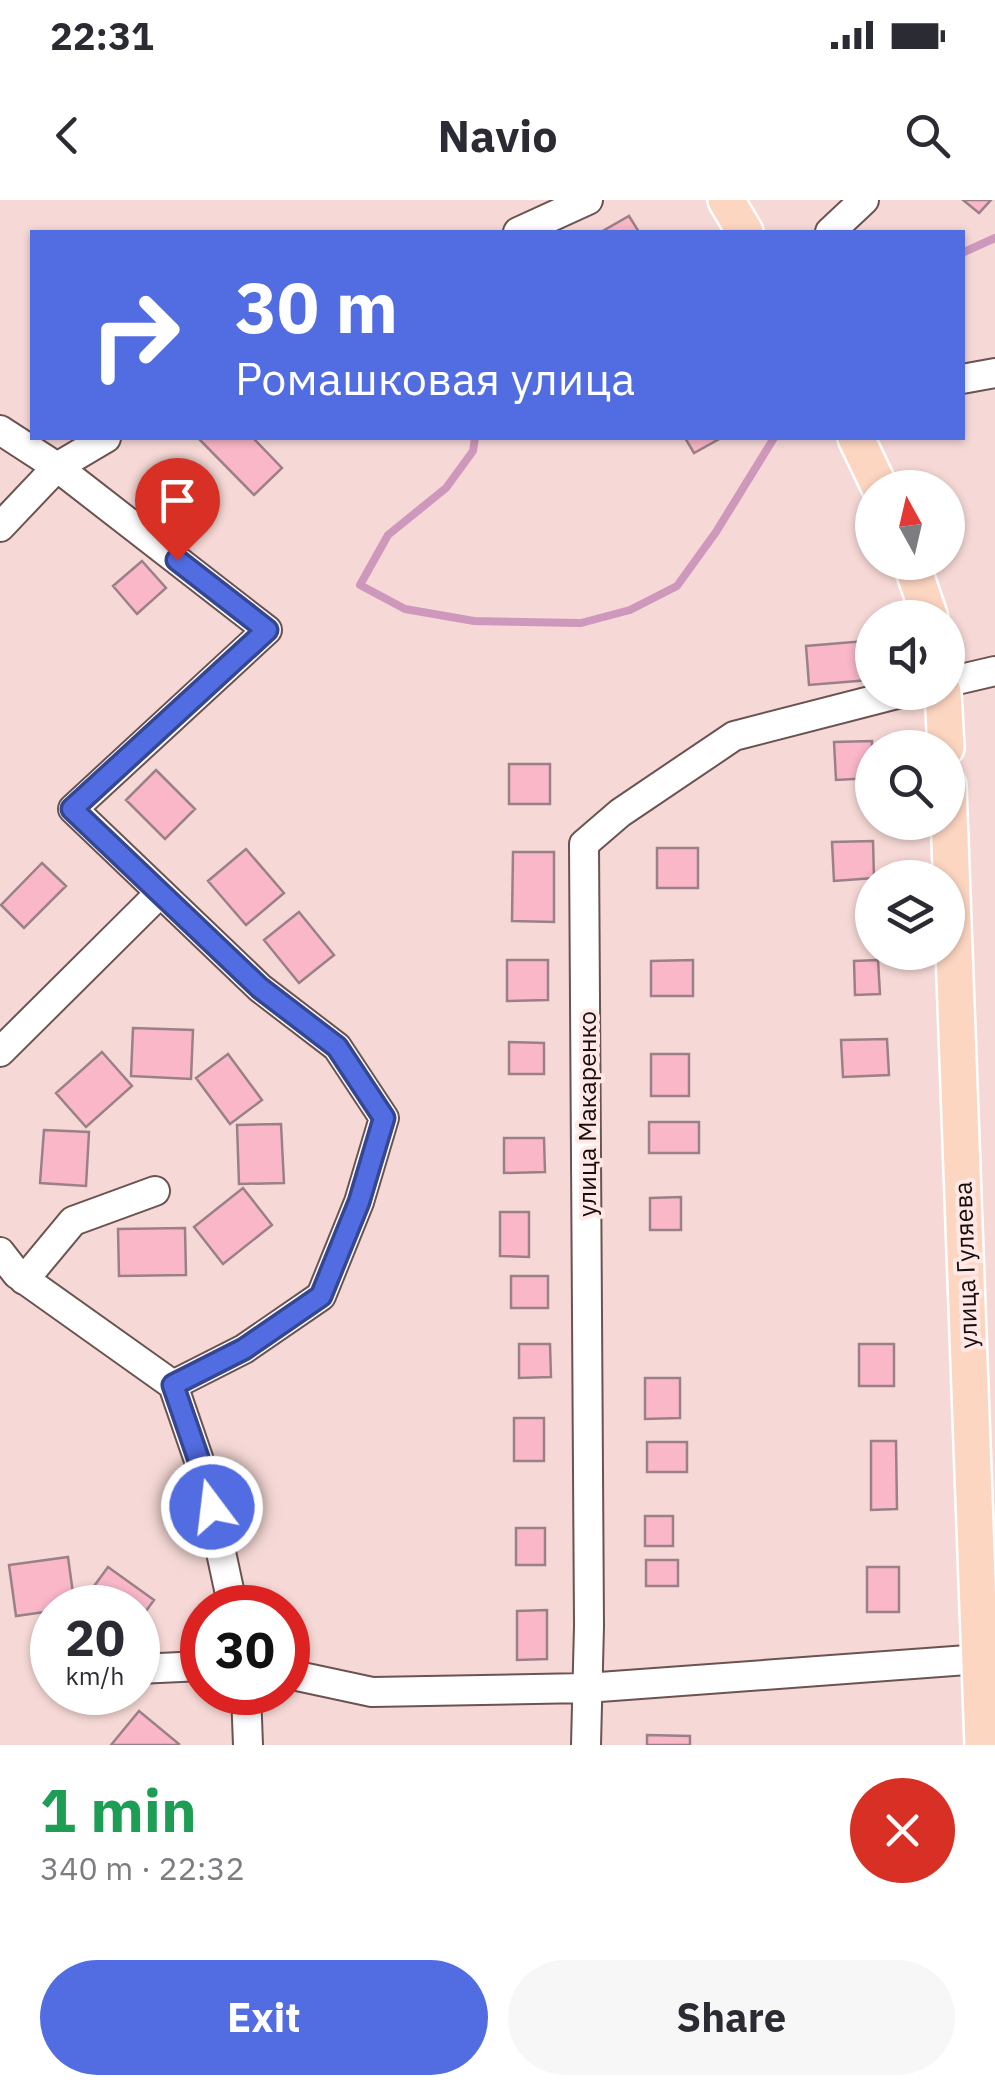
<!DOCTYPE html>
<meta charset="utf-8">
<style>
body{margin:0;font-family:"IBM Plex Sans",sans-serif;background:#f7f7f7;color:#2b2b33;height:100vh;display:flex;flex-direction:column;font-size:38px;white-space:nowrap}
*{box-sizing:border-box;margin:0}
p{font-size:32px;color:#7c7c81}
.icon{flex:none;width:55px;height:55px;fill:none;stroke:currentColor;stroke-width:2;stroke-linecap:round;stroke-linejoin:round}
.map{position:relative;height:1545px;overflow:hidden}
.panel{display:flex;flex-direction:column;background:#fff;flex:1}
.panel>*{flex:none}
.banner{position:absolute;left:30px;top:30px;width:935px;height:210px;border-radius:0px;box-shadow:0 2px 8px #0004;background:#526de2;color:#fff;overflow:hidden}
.needle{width:65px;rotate:352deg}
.fabs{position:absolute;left:855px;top:270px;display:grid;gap:20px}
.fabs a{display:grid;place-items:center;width:110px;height:110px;border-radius:50%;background:#fff;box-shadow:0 2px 8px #0004;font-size:50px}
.speed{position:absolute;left:30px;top:1385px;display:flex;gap:20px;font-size:50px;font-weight:700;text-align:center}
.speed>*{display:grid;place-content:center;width:130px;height:130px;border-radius:50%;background:#fff;box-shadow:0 2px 8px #0004;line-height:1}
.speed small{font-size:25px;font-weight:400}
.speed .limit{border:15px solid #d22;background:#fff;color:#111}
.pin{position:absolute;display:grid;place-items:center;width:85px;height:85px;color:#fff;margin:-102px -42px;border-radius:50% 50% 50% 0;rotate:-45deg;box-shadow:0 0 10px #0007}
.pin .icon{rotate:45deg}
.me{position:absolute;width:110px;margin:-55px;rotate:345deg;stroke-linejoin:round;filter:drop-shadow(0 0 8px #0008)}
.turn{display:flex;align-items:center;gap:35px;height:210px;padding:0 40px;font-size:45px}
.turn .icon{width:130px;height:130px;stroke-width:2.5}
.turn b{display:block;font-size:70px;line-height:85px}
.round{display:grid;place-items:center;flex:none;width:105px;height:105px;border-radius:52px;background:#f7f7f7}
.overview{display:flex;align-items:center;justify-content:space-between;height:170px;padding:0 40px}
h1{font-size:60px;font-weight:700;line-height:75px;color:#1e9e55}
.button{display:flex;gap:20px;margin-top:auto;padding:20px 40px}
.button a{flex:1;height:115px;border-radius:60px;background:#526de2;color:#fff;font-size:40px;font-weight:700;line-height:115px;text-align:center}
.button a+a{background:#f7f7f7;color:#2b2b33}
.status{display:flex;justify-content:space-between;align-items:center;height:70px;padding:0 50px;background:#fff;direction:ltr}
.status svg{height:28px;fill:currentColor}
header{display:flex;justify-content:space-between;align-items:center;height:130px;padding:0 40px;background:#fff;font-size:45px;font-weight:700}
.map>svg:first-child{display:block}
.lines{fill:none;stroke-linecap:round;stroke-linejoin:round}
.stream{stroke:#ce98bc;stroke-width:8}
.building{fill:#f9b7c8;stroke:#9a8187;stroke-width:2.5}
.minor-casing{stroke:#6b5351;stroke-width:32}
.major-casing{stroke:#fff;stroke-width:40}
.minor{stroke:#fff;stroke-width:28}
.major{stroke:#fdd6c2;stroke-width:35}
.route-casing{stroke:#354793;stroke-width:25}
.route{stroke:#526de2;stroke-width:18}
.labels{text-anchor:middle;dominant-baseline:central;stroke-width:8;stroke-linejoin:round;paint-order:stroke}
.street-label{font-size:25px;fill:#160d0c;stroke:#ffe8e5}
</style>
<div class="status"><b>22:31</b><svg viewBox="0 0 49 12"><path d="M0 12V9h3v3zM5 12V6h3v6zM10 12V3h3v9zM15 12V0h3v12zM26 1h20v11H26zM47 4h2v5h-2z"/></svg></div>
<header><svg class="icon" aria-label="back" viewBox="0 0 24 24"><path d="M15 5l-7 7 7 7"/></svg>Navio<svg class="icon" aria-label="search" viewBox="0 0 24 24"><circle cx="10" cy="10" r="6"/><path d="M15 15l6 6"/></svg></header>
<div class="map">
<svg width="995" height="1545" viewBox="0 0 995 1545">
<rect width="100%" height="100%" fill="#f6d9d6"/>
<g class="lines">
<path class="stream" d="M962,53L995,38
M475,238L473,251L446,288L388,335L360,385L405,409L474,421L581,423L630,410L677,386L716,332L774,238"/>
</g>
<path class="building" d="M963,0H991L979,13Z
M629,16L639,32H601Z
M198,238H253L282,268L254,295Z
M685,238H721L694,253Z
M142,361L166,388L137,414L113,386Z
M865,441L869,480L809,485L806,446Z
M872,541V578L836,580L834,542Z
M509,564H550V604H509Z
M156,570L195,609L165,639L126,600Z
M873,641L874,678L834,681L832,642Z
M657,648H698V688H657Z
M246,649L284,693L246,725L208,681Z
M513,652H554V722L512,721Z
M42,663L66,686L24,728L1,705Z
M299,712L334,755L299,783L264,740Z
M507,760H548V800L507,801Z
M693,760V796H651V761Z
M878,760L880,794L855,795L854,761Z
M133,828L193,830L191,879L131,876Z
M887,839L889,875L843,877L841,840Z
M509,842L544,843V874H509Z
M102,852L132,886L86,927L56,893Z
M228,854L262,900L230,924L196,878Z
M651,854H689V896H651Z
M649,922H699V953H649Z
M281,924L284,983L239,984L237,925Z
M44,930L89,932L86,986L40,983Z
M504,938H544L545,972L504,973Z
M243,988L272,1025L223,1064L194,1027Z
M681,997V1030H650V998Z
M500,1012H529V1057L500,1056Z
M185,1028L186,1075L119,1076L118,1029Z
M511,1076H548V1108H511Z
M519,1144H550L551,1177L519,1178Z
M859,1144H894V1186H859Z
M645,1178H680V1218L645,1219Z
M514,1218H544V1261H514Z
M871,1241H896L897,1309L871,1310Z
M647,1242H687V1272H647Z
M645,1316H673V1346H645Z
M516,1328H545V1365H516Z
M68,1357L75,1408H52V1411L16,1416L9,1365Z
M646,1360H678V1386H646Z
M108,1367L154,1400L138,1422V1408H78Z
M867,1367H899V1412H867Z
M547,1410V1459L517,1460V1411Z
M139,1511L179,1544L178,1545H111Z
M647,1535L690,1536V1545H647Z"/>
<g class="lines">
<g class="minor-casing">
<path id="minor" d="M518,32L588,0
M830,32L864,0
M962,179L995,173
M0,230L57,267L0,327
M106,238L57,267L267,430L73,609L260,788L337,847L384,918L359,1002L321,1096L244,1149L173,1185L205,1278L233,1408
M948,482L995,471
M0,852L160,693
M0,1052L17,1074L173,1185
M24,1080L73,1021L155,991
M138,1469L202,1466
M288,1474L372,1492L586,1488L995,1458
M246,1492L248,1545
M586,1545L589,1426L584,644L620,613L734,536L905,492"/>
</g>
<g class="major-casing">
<path id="major" d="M726,0L745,32
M856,238L880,288
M911,362L930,418
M943,492L946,548
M948,585L983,1545"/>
</g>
<use href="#minor" class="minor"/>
<use href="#major" class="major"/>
</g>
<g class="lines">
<g class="route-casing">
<path id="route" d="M177,360L267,430L72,609L260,788L337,847L384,918L359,1002L321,1096L244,1149L173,1185L205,1278L212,1307"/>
</g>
<use href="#route" class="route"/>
</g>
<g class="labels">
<g class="street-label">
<text transform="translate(586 914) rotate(-90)">улица Макаренко</text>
<text transform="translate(965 1065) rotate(-92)">улица Гуляева</text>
</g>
</g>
</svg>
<div class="fabs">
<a><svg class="needle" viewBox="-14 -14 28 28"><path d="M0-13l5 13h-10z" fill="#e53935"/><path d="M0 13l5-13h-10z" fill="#7c7c81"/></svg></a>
<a><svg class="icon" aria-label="sound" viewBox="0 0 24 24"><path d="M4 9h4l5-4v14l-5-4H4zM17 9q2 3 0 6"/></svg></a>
<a><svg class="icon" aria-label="search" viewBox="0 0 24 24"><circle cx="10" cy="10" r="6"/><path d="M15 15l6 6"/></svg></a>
<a><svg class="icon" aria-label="layers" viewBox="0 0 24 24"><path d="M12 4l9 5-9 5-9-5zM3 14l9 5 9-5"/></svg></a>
</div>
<div class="speed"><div>20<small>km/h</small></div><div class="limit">30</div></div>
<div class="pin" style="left:177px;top:360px;background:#d93025"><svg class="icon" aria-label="arrive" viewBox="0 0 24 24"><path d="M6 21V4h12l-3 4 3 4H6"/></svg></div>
<svg class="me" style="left:212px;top:1307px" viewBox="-20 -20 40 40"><circle r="17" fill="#526de2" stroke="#fff" stroke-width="3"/><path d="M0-11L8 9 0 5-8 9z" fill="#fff"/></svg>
<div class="banner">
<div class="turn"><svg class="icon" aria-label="right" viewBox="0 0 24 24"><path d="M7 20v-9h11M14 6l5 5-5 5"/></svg><div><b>30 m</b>Ромашковая улица</div></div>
</div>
</div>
<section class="panel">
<div class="overview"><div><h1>1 min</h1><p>340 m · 22:32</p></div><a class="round" style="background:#d93025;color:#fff"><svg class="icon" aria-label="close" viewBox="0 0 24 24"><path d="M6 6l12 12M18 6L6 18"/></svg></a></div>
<div class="button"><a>Exit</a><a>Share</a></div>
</section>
